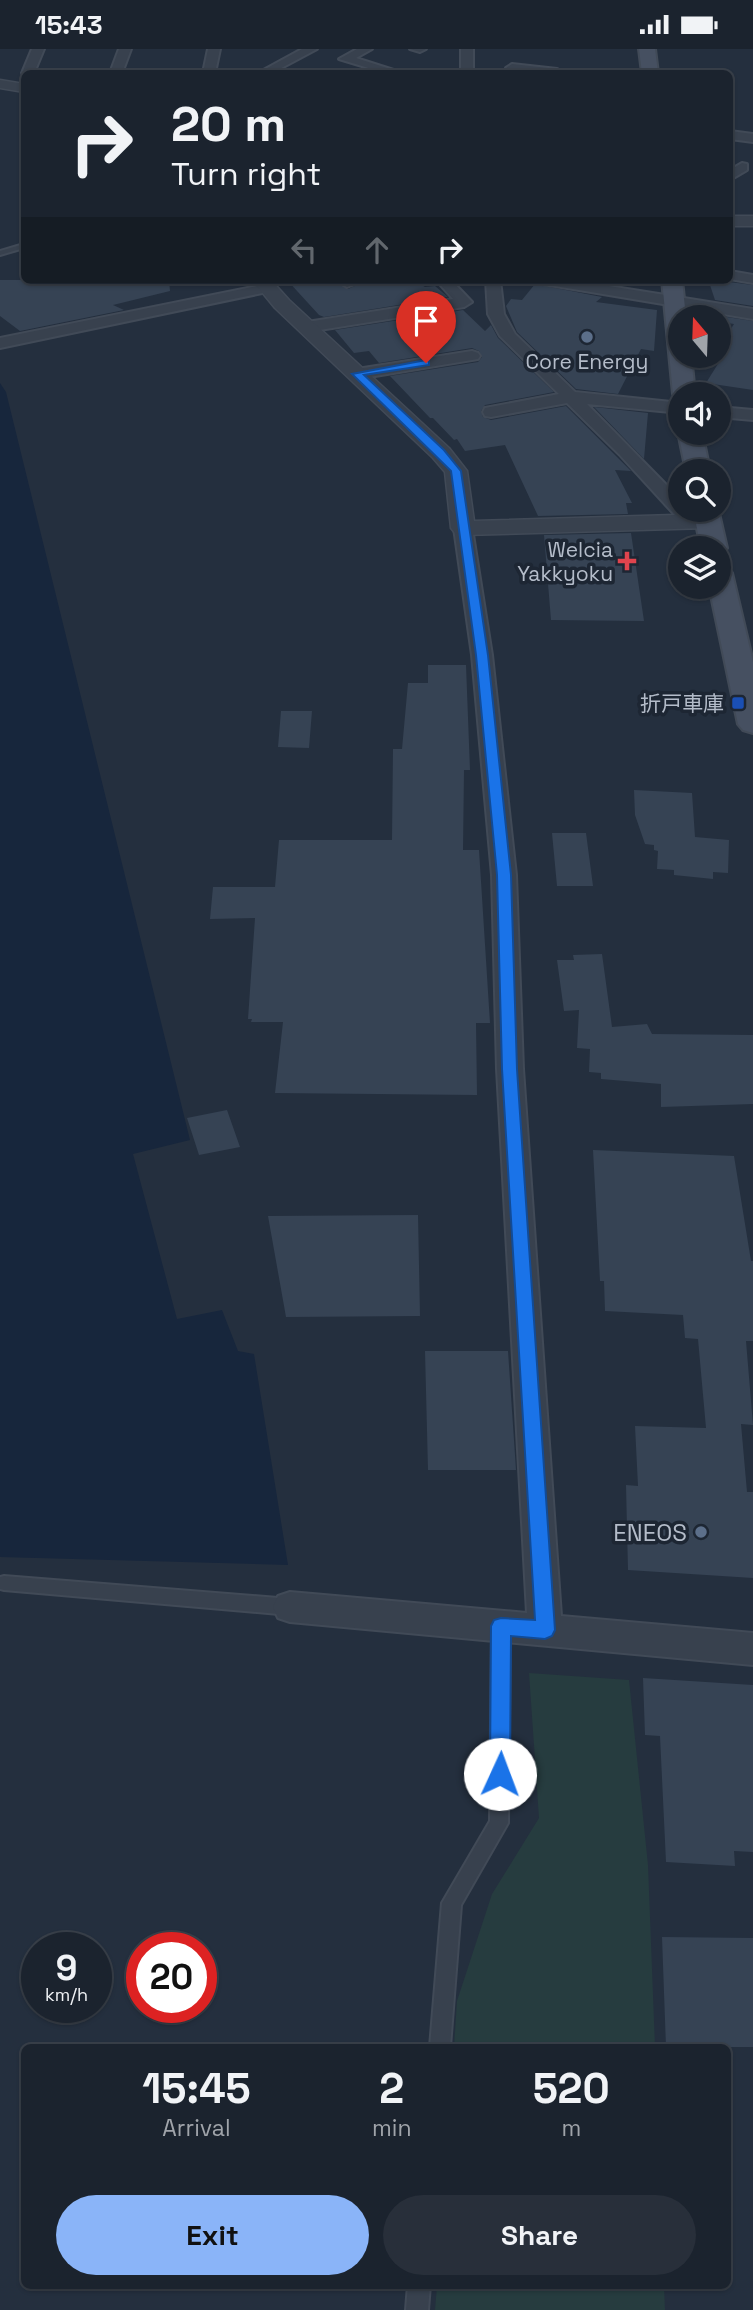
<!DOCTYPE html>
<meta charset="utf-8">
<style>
body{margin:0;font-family:"Space Grotesk","Noto Sans JP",sans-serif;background:#282f3a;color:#f1f3f6;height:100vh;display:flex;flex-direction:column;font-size:26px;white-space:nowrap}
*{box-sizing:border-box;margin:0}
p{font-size:23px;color:#a0a4aa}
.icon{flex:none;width:38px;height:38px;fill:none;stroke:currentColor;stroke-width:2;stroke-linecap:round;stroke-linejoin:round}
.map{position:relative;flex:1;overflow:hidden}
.side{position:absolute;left:21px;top:1995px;width:710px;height:245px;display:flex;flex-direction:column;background:#1b232e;border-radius:10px;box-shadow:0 2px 5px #0004,0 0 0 2px #39404a}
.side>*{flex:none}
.top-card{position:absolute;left:21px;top:21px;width:712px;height:214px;border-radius:10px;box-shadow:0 2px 5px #0004,0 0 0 2px #39404a;background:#1b232e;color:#f1f3f6;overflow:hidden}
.needle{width:46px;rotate:341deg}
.controls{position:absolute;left:668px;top:256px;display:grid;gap:14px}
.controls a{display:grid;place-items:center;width:63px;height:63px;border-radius:50%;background:#1b232e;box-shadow:0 2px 5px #0004,0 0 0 2px #39404a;font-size:35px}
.speed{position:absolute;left:21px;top:1883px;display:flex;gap:14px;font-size:35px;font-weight:700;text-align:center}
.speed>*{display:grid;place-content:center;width:91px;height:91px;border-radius:50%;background:#1b232e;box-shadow:0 2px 5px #0004,0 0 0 2px #39404a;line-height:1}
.speed small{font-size:18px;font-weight:400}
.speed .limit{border:10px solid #d22;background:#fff;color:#111}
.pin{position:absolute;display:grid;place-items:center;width:60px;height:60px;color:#fff;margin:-72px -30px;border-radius:50% 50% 50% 0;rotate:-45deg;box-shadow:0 0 7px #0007}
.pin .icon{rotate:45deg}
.me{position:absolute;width:77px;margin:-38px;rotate:2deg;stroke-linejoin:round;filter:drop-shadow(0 0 5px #0008)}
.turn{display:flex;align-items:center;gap:24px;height:147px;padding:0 35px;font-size:32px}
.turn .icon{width:91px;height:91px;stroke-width:2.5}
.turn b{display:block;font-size:49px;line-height:60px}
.lanes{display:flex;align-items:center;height:66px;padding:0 35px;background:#0003;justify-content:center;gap:35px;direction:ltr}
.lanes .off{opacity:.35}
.eta{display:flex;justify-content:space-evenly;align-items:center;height:119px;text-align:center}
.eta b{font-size:42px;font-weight:700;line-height:49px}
.cta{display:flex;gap:14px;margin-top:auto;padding:14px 35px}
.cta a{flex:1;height:80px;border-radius:42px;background:#8ab4f8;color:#111;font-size:28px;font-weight:700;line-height:80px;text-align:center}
.cta a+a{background:#282f3a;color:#f1f3f6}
.status{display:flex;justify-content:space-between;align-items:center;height:49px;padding:0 35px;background:#1b232e;direction:ltr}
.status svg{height:19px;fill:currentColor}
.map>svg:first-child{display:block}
.green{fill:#263c3f}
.water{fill:#17263c}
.building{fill:#364354}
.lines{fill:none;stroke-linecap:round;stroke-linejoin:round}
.service-casing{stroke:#414a57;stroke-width:4}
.minor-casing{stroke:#414a57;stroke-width:4}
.tertiary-casing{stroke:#414a57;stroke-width:3}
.secondary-casing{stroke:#414a57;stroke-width:4}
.service{fill:#38414e;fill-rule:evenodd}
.minor{fill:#38414e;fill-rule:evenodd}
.tertiary{fill:#38414e;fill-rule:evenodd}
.secondary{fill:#465061;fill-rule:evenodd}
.route{fill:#1a73e8;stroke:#114b97;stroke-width:2}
.service-dot{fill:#5c6f8a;stroke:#1d2633;stroke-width:2.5}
.health-dot{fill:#e0444e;stroke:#1d2633;stroke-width:2.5}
.transit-dot{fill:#1a4fb4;stroke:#1d2633;stroke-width:2.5}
.labels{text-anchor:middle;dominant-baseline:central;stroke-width:7;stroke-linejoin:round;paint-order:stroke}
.far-poi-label{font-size:21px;fill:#b4bcc9;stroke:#1d2633;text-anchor:end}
.poi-label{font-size:24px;fill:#b4bcc9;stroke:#1d2633;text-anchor:end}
</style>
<div class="status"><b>15:43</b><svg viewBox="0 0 49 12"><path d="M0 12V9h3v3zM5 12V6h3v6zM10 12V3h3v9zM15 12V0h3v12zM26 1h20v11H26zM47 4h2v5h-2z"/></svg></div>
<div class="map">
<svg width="753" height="2261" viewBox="0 0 753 2261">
<rect width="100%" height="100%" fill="#242f3e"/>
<path class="green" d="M529,1624L629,1631L648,1816L655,1998H454L457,1952L492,1845L539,1769Z
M437,2237H664L665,2261H435Z"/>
<path class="water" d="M0,334L6,343L190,1091L133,1105L177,1270L222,1261L238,1302L254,1305L288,1516L0,1508Z"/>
<path class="building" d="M0,231H169L170,242L113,256L124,261L20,282L0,267Z
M287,231H334L348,240L368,231H414L425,238L435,237L448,248L324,268L319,266Z
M712,231L753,236V257L715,251L709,233Z
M535,235L602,248L596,253L657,261L654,302L641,300L618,345L576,340L517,283L506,257L511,250L522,251Z
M463,261L485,282L491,276L498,289L554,343L485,356L481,362L483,368L491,371L566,357L631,422L615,421L632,454H626L628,465L538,467L505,396L465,402L457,390L454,391L433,369H430L390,327L478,313L482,308L479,302L472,299L379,314L369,302L354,304L335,281Z
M720,267L753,272V341L706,334L721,310L713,309L719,306V299L734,275L722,273Z
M594,358L648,364L644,410Z
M631,484L644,572L551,571L544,486Z
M428,616H466L470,721H464L463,801H479L490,974H476L477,1046L275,1044L283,973H251L252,970H248L255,869L210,870L213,838H275L279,791H392L393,700H402L408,634H428Z
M281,662H312L309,699L278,698Z
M634,741L692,744L695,788L729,791L728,824L713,823V830L674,826V821L657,820L658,802L654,801V796L645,795L635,766Z
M552,784H586L593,837H557Z
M602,905L612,978L647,975L652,985L753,986V1055L661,1058V1035L601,1030V1024L589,1023L590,1000L577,999L579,961L564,962L557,911H574L573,906Z
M227,1061L240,1098L199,1106L187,1069Z
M593,1101L734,1107L751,1212H753V1292H746L753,1376L741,1375L747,1443H753V1529L628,1521L626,1436L638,1437L635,1377L706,1379L698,1290L685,1289L683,1266L605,1262L604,1232H600Z
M418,1166L420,1267L286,1268L268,1167Z
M425,1302H508L516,1421H428Z
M643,1629L753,1636V1803L734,1802L735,1817L666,1813L660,1687L645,1686Z
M662,1888L753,1889V1998H666Z"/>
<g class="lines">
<g class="service-casing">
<path id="service" d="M24,195V199L0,206V202Z
M4,1527L290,1550L296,1553L299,1558L296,1563L290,1566L4,1541L0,1540V1528Z
M501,1569L507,1572L510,1577L508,1774L461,1856L450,1998H430L442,1854L490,1772L492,1577L495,1572Z
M408,2236H430L428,2261H406Z"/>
</g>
<g class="minor-casing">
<path id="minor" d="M32,0H44L34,24L24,26L22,24Z
M119,0H131L122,24H110Z
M208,0H220L215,24H203Z
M302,0H317L272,24H258Z
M357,0H372L356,9L403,24H385L339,10Z
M410,0H426L420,3Z
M461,0H473V24H461Z
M512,15L557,20L563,24L508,21L506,19Z
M730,82L753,85V93L730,90Z
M742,114L747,115V121L730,131V121Z
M730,222L753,226V234L730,230Z
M336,231H365L347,238Z
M436,231H451L472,253L464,258L307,283L299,278L307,273L453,250Z
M486,231H500L504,265L515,285L575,343L681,354V364L587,355L681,451V460H689L700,473L697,477H685L619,405L567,354L491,368L485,367L483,363L485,359L559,345L500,287L488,265Z
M536,231H571L753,260V270L543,235Z
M267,235L272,236L274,239L272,242L0,299V289Z
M472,302L478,304L480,307L478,310L357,330L349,325L357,320Z
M719,358L753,361V371L719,368Z
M463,473L472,479L492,606L516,826L523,1020L561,1567L753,1584V1616L290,1573L278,1569L273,1558L278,1547L290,1543L527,1564L497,1020L492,826L472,606L454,479Z"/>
</g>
<g class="tertiary-casing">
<path id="tertiary" d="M0,31L24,35V43L0,39Z
M730,167H753V177H730Z
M252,231H271L289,251L449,399L467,422L474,472L708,465L716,467L719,472L716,477L708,479L463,486L455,484L451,479L445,423L433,409L275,259Z"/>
</g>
<g class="secondary-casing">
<path id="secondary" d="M639,0H655L658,24H642Z
M662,231H682L686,268H681V306H691L695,345H681V351L673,345Z
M681,379V383H702L710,422H686L678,383Z
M693,460H718L727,499L723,504L719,505V499H701Z
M719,516L728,518L732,524L753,613V684L743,681L738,675L709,537H719Z"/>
</g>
<use href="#service" class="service"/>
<use href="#minor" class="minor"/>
<use href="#tertiary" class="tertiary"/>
<use href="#secondary" class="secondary"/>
</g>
<path class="route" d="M426,311L429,312V316L364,326L444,401L461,422L488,606L511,826L517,1020L555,1581L552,1587L545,1590L511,1587L510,1725L507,1732L500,1735L493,1732L490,1725L491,1577L494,1571L501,1569L535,1571L502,1020L497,826L476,606L451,422L352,325Z"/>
<g class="service-dot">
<circle cx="587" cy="288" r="7"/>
<circle cx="701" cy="1483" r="7"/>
</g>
<path class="health-dot" d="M623.5 501.5h7v7h7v7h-7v7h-7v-7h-7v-7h7z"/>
<rect class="transit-dot" x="731" y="647" width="14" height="14" rx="3.5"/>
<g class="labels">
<g class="far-poi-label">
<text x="587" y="312" text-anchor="middle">Core Energy</text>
<text x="613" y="500">Welcia<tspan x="613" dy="24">Yakkyoku</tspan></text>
<text x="724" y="654">折戸車庫</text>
</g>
<g class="poi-label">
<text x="687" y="1483">ENEOS</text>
</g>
</g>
</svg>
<div class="controls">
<a><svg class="needle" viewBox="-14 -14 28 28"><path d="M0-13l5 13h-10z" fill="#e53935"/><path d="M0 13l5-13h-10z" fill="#a0a4aa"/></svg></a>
<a><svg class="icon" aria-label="sound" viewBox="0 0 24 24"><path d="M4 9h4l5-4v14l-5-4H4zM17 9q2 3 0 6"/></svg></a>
<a><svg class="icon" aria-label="search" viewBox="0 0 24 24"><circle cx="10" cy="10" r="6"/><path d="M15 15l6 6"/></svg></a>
<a><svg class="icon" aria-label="layers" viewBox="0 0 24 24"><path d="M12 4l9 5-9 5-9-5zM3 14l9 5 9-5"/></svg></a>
</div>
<div class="speed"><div>9<small>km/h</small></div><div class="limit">20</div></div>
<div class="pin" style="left:426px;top:314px;background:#d93025"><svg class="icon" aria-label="arrive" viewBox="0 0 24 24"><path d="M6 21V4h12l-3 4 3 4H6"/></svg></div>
<svg class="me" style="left:500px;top:1725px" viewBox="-20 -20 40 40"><circle r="19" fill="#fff"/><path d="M0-13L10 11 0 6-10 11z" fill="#1a73e8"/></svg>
<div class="top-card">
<div class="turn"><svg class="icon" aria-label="right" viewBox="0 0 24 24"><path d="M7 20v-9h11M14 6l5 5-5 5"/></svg><div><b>20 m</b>Turn right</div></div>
<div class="lanes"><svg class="icon off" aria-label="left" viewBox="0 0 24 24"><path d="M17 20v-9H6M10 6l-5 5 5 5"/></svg><svg class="icon off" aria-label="ahead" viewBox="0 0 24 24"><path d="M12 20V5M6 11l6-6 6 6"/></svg><svg class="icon" aria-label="right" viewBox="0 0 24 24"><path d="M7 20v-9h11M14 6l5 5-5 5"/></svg></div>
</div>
<section class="side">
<div class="eta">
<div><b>15:45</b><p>Arrival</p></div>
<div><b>2</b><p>min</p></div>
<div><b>520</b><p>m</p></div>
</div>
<div class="cta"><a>Exit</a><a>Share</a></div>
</section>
</div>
